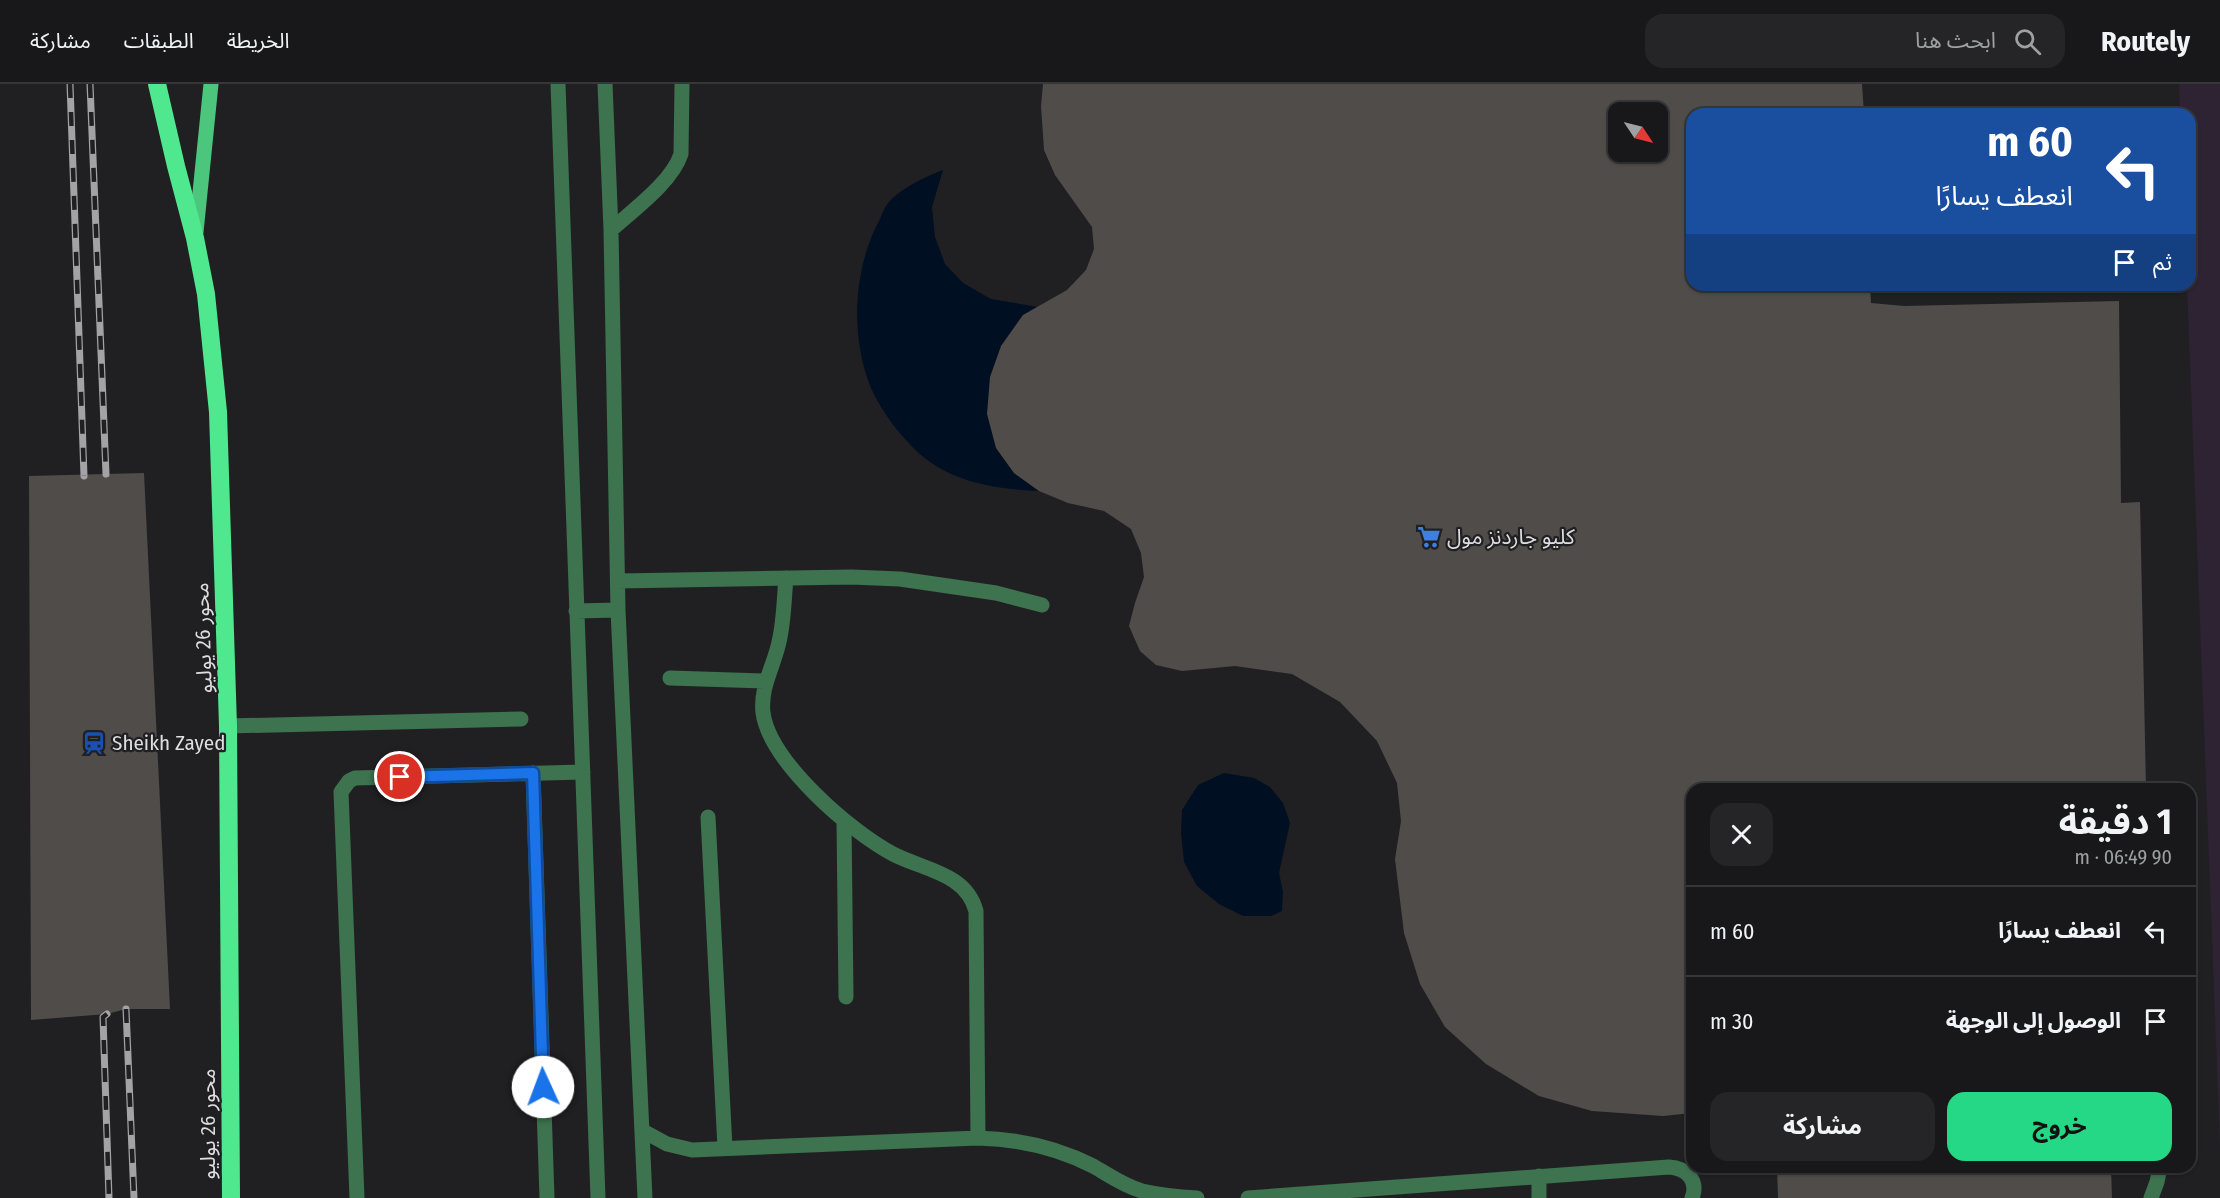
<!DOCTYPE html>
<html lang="ar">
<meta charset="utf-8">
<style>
body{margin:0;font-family:"Fira Sans Condensed","Noto Sans Arabic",sans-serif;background:#252527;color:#f1f3f6;direction:rtl;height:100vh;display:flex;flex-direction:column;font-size:22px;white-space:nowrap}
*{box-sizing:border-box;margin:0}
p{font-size:20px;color:#9fa0a2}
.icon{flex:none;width:33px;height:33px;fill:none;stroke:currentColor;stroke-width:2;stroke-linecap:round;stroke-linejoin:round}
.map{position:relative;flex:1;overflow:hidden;direction:ltr}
.panel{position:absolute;left:1686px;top:699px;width:510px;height:390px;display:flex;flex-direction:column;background:#18181a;border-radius:18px;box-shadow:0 2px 4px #0004,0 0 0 2px #363739;direction:rtl}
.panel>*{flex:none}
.hud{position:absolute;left:1686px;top:24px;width:510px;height:183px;border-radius:18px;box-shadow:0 2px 4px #0004,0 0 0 2px #363739;direction:rtl;background:#1a4fa0;color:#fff;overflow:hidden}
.needle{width:39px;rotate:125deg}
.controls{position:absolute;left:1608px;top:18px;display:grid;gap:12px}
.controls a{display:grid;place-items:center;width:60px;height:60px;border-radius:12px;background:#18181a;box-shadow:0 2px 4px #0004,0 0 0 2px #363739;font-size:30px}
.pin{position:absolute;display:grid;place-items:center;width:51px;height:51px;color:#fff;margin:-26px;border:3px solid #fff;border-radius:50%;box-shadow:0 2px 6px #0007}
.me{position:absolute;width:66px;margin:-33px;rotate:358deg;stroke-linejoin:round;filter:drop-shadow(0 0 4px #0008)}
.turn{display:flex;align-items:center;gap:21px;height:126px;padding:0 24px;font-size:27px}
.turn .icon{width:78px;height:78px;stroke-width:2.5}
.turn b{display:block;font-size:42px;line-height:51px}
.then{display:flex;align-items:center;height:57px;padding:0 24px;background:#0003;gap:12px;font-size:22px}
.round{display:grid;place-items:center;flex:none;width:63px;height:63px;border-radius:18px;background:#252527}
.summary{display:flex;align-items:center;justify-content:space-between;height:102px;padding:0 24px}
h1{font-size:36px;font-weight:700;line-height:45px}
.action{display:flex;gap:12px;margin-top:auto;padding:12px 24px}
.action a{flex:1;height:69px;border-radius:18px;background:#25d886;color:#111;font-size:24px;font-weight:700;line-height:69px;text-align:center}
.action a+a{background:#252527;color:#f1f3f6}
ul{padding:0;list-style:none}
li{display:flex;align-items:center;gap:18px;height:90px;padding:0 24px;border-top:2px solid #363739}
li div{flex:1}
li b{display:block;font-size:22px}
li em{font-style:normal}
header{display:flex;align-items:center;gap:36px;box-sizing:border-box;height:84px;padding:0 30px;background:#18181a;border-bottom:2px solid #363739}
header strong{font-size:28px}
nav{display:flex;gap:33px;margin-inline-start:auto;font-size:21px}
.search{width:420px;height:54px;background:#252527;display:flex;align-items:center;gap:15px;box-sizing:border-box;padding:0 21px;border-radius:18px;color:#9fa0a2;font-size:22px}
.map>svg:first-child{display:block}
.medical{fill:#2d2332}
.water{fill:#000f21}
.building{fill:#504c4a;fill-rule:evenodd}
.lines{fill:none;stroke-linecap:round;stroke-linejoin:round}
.minor{stroke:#3d734f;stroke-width:15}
.major{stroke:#4cc67c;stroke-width:15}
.highway{stroke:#4fe88e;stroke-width:18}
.rail-casing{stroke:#a3a3a6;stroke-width:7}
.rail{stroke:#202023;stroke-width:4.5;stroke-dasharray:14;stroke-linecap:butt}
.route-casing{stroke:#114b97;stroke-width:15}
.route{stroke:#1a73e8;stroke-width:10}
.labels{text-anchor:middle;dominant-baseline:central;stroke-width:4.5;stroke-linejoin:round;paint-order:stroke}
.poi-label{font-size:21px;fill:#dedee0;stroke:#202023;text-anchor:start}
.street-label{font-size:21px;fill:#dedee0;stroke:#202023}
</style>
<header>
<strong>Routely</strong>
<div class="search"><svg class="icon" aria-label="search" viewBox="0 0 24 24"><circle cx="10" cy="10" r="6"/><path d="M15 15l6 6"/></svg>ابحث هنا</div>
<nav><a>الخريطة</a><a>الطبقات</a><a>مشاركة</a></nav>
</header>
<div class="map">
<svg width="2220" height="1114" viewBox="0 0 2220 1114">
<rect width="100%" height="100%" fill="#202023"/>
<path class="medical" d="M2179,0H2220V1062L2187,201H2190V30H2180Z"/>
<path class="water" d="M943,86L932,123L935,153L945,180L963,199L991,215L1038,223L1023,231L1001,262L996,364L1014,389L1039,407C999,405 959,400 926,375C904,358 879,325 869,299C850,248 854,182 880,135C882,130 885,123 888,119C901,104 925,93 943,86Z
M1224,689L1254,694L1270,703L1283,719L1290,739L1279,789L1283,808L1282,827L1271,832H1243L1219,820L1197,802L1184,778L1181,749L1182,726L1198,701Z"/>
<path class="building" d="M1043,0H1862L1864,30H1692V201H1870L1871,219L1904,222L2119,217L2121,419L2140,418L2146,705H1692V1029L1663,1032L1592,1027L1539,1012L1486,980L1445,943L1420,900L1404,849L1395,775L1401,737L1397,699L1377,657L1340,618L1292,590L1235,582L1182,587L1156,581L1140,567L1129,542L1135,519L1144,493L1141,469L1131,445L1104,427L1068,419L1039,407L1014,389L996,364L987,330L990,293L1001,262L1023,231L1067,206L1086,186L1094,165L1092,143L1055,91L1044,66L1041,22ZM1618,28H1658V68H1618Z
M144,389L170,925H126L107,930L31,936L29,392Z
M1777,1083H2111L2112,1114H1778Z"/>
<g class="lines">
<path class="minor" d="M558,0L598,1114
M605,0L611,146L618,526L645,1114
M611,146C633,126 672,98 681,70L682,0
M786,494C784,515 784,537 779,558C774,582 760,603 763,629C770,678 851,748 893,770C924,786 966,789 976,827L978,1054
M618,497L851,493L900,495L996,509L1042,521
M576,527L618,526
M670,594L766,597
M228,642L521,635
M533,689L547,1114
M708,733L725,1064
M844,737L846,913
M643,1047L667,1060L692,1066L978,1054C1019,1055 1056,1063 1093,1082C1109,1091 1124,1102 1142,1107C1160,1111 1179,1113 1197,1114
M1539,1092V1114
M357,1114L341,708L349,697L355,694L583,688
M1248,1114L1669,1083C1686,1084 1699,1096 1692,1114
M2151,1114L2157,1098L2160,1083"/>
<path class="major" d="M196,148L211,0"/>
<path class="highway" d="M157,0L176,82L195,154L206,210L218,328L228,642L231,1114"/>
<g class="rail-casing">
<path id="rail" d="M70,0L84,392
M90,0L106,390
M126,925L134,1114
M107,930L103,933L109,1114"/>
</g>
<use href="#rail" class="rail"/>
</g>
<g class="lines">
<g class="route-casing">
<path id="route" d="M400,693L533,689L543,1003"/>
</g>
<use href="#route" class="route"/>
</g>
<defs>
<g id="supermarket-bare" transform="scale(1.8)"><path d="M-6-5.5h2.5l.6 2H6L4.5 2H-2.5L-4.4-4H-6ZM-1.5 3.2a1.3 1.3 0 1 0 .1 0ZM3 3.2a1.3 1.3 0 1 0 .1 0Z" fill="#3f7fe0" stroke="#202023" stroke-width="2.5" paint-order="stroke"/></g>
<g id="station-bare" transform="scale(1.8)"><path d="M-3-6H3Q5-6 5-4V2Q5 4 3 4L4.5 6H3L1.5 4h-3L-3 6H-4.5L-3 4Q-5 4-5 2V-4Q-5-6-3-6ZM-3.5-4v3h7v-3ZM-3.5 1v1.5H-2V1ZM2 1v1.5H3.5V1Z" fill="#1a4fb4" stroke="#202023" stroke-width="2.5" paint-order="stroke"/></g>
</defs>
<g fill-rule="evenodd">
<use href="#supermarket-bare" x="1429" y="453"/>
<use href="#station-bare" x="94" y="659"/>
</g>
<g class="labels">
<g class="poi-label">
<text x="1447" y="453">كليو جاردنز مول</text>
<text x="112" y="659">Sheikh Zayed</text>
</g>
<g class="street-label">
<text transform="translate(203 554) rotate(-92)">محور 26 يوليو</text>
<text transform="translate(208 1040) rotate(-90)">محور 26 يوليو</text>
</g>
</g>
</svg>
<div class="controls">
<a><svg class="needle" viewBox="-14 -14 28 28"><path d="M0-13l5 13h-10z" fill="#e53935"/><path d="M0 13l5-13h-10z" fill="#9fa0a2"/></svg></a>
</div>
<div class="pin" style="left:400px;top:693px;background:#d93025"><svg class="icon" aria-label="arrive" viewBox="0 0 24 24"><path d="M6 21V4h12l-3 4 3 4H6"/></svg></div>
<svg class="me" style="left:543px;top:1003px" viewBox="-20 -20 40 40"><circle r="19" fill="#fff"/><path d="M0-13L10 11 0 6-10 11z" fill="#1a73e8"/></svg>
<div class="hud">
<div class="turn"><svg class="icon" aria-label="left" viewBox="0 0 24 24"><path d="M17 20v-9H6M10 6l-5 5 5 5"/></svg><div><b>60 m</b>انعطف يسارًا</div></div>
<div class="then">ثم<svg class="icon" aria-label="arrive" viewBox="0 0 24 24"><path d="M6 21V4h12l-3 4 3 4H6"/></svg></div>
</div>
<section class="panel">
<div class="summary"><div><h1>1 دقيقة</h1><p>90 m · 06:49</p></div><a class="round"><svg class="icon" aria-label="close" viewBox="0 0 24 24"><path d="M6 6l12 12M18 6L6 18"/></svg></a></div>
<ul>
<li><svg class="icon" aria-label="left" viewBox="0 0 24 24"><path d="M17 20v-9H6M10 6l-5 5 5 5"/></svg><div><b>انعطف يسارًا</b></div><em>60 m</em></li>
<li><svg class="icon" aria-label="arrive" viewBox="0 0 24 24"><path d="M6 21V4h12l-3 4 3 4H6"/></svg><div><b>الوصول إلى الوجهة</b></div><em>30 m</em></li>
</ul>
<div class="action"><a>خروج</a><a>مشاركة</a></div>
</section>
</div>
